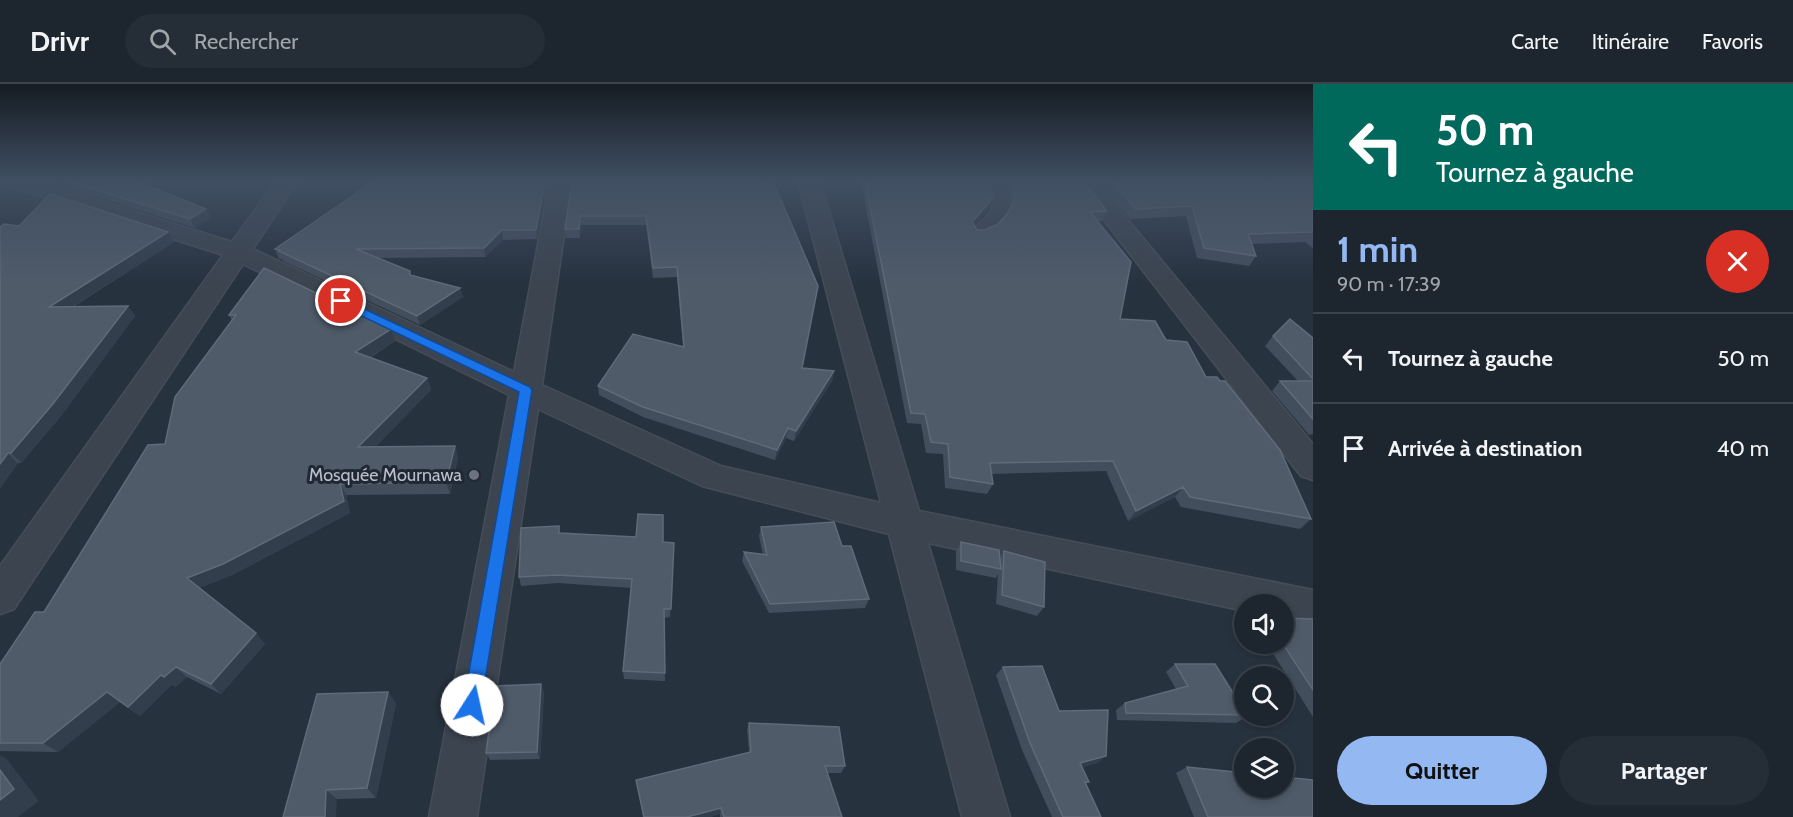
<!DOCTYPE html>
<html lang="fr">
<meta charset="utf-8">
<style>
body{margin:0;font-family:Cabin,sans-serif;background:#252e37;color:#f1f3f6;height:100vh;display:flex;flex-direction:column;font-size:22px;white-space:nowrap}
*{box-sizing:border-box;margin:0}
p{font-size:20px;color:#a0a5aa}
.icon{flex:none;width:33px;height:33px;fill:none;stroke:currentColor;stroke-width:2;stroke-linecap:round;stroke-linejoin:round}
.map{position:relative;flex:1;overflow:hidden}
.sheet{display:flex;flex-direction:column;background:#1d262f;width:480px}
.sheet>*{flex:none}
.top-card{background:#00695c;color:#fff;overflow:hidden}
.fabs{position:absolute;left:1234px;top:510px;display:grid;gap:12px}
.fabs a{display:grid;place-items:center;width:60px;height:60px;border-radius:50%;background:#1d262f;box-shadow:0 3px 9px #0003,0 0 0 2px #3b434b;font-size:30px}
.pin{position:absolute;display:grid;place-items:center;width:51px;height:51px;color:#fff;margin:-26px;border:3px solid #fff;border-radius:50%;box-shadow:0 2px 6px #0007}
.me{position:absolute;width:66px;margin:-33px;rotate:10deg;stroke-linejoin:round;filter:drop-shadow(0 0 4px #0008)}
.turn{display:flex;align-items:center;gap:21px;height:126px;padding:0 24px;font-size:27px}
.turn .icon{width:78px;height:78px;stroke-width:2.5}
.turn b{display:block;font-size:42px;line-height:51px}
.round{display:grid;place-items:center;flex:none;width:63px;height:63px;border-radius:32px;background:#252e37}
.headline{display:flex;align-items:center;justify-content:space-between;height:102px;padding:0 24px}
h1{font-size:36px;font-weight:700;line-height:45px;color:#94b9f2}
.cta{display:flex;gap:12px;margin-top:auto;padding:12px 24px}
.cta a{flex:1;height:69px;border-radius:36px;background:#94b9f2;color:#111;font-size:24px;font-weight:700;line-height:69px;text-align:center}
.cta a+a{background:#252e37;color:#f1f3f6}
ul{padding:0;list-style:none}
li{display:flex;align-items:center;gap:18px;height:90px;padding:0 24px;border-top:2px solid #3b434b}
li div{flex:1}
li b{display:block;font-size:22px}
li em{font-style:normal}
header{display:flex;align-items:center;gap:36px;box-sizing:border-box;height:84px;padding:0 30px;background:#1d262f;border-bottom:2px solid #3b434b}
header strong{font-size:28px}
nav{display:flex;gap:33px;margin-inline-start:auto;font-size:21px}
.search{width:420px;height:54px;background:#252e37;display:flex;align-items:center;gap:15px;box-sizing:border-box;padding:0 21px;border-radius:33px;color:#a0a5aa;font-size:22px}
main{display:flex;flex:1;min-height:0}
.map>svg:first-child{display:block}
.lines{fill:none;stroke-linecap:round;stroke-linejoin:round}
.lane-casing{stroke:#454d58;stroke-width:3}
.street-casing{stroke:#454d58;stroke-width:3}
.lane{fill:#3b444f;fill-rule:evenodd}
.street{fill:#3b444f;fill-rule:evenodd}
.wall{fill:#434e5d}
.shaded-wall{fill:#323e4c}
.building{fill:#4f5b69;stroke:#606a78;stroke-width:1.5}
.route{fill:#1a73e8;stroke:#114b97;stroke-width:1.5}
.worship-dot{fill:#6b7280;stroke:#202834;stroke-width:2}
.labels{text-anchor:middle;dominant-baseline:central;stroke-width:6;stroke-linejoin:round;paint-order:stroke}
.poi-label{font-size:18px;fill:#b8bfca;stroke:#202834;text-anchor:end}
</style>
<header>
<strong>Drivr</strong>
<div class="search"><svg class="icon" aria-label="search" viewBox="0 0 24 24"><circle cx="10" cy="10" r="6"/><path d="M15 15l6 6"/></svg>Rechercher</div>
<nav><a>Carte</a><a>Itinéraire</a><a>Favoris</a></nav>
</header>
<main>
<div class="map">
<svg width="1313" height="733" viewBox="0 0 1313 733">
<rect width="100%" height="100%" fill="#27323f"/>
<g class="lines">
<g class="lane-casing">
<path id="lane" d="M983,97H999C1003,103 1008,110 1008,118C1010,136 990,158 973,154L970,150C986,128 1004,131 983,97Z"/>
</g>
<g class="street-casing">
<path id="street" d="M5,97H38L232,158L276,97H298L253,165L514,288L550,97H572L542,301L721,382L881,419L798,97H820L919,427L1313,506V542L1284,535V520H1245V527L928,459L1010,733H962L889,450L702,402L538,325L477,733H429L509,311L243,180L14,525L0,530V482L223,171L8,102Z
M1074,97H1096L1313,360V396L1301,392Z"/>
</g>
<use href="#lane" class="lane"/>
<use href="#street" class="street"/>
</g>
<path class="wall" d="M66,97L206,125L211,134L195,144L72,105Z
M374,97H548L537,155L503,156L485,173L379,174L411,191L460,204L463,213L420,241L283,177L282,175H279L275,165Z
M572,97H773L802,284L834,287L832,297L794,357L786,354L775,376L643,333L599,311L598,302L683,263L677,193L653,194L646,141H581L580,154H566L565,145Z
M861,97H989L990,123L974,142L977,146H984L997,141L1008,129L1010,125L1009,111L1001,97H1084L1107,127L1102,137H1098L1120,235L1166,256L1206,293L1311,435L1300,445L1181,423L1175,413L1128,437L1106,387L992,390L993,400L987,410L945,404L943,370L926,369L921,340L907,339Z
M1099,97H1313V164L1305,158L1252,160L1256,172L1249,182L1197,174L1186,132L1130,135Z
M0,143L174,158L73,223L128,222L135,232L61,332L21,379H18L0,404Z
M229,231L391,245L395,257L370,274L427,294L431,306L375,363L455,362L458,374L450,410L346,411L350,429L232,491L199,504L265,560L221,610L187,593L175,603L172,600L140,632L120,618L58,668L0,667V580L44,528L165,360L232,237Z
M1273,252L1313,254V350L1309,351L1272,307L1280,297H1298L1265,262Z
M761,443L842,462L869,515L865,524L769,529L742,477L744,468L763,471L759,452Z
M560,449L674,459L670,533L664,534L665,597L624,595L623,587L631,504L558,499L521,502L519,493Z
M961,458L1000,474L1004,467L1044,523L1037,532L996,520L998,490L996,494L956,486V467Z
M1313,535V633L1267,560H1284Z
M1175,580L1247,632L1236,639L1117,636L1116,626L1125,619L1176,605L1166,588Z
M1003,583L1059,627L1106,672L1097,679L1082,683L1089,698L1086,700L1101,733H1052L1022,666L996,591Z
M388,608L396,620L376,714L337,715L283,733Z
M544,608L540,675L490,676L486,669Z
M749,639L845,682L841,689H827L842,733H720V730L710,733H643L636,696L749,668L747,646Z
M1187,683L1313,733H1194L1176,689Z"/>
<path class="shaded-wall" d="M545,97H548L537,155L536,146Z
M994,113L990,123L968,149L972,138Z
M206,125L211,134L195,144L190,135Z
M580,132L581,141L580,154L579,145Z
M502,146L503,156L485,173L484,164Z
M168,148L174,158L56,233L49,223Z
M460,204L463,213L420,241L417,232Z
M128,222L135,232L61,332L21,379L11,369Z
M391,245L395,257L359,280L355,268Z
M834,287L832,297L794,357L796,347Z
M427,294L431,306L364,375L358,363Z
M788,344L786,354L775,376L777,366Z
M455,362L458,374L450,410L446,398Z
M8,369L18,379L0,404V380Z
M340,400L346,411L350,429L232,491L196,505L187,494Z
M1183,403L1175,413L1128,437L1136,427Z
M256,549L265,560L221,610L211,600Z
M176,583L187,593L175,603L164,593Z
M161,591L172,600L140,632L128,623Z
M541,600L544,608L540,675L537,668Z
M107,608L120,618L58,668L43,659Z
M388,608L396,620L376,714L367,704Z
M0,671L6,674L39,717L18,733H0Z
M1106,672L1097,679L1072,686L1080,679Z
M326,706L337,715L336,733H325Z
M721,724L720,730L710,733H687Z"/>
<path class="building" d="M67,97H137L206,125L190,135Z
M374,97H545L536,146H502L484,164L356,165L410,187V191L460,204L417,232L279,167L280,166L275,165Z
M572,97H773L818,202L802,284L834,287L796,347L788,344L777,366L643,323L598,302L633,250L684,263L677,183L653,184L646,132H580L579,145H565Z
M865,97H989L994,113L972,138L977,146H984L997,141L1008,129L1014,116L1013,102L1010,97H1084L1107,127L1090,128L1131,178L1120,235L1155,237L1166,256L1187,258L1206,293H1217L1220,297H1225L1280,366L1311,435L1190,413L1183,403L1136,427L1113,377L990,379L993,400L950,393L948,360L931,358L925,330L911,329Z
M1112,97H1313V148L1248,150L1256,172L1204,164L1192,122L1136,125Z
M50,110L168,148L49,223L128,222L52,321L11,369H8L0,380V143L4,140L19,142Z
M264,184L391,245L355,268L427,294L358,363L455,362L446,398L340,400L344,417L223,480L187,494L256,549L211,600L176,583L164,593L161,591L128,623L107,608L43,659H0V580L35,528H44L148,361L165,360L175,313L236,231H229Z
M1290,235L1313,254V295L1273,252Z
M1280,297H1313V335Z
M638,430L663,431V458L674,459L671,525H664L665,589L623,587L632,495L556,491L519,493L521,444L559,442V449L636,453Z
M834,438L842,462H851L869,515L770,520L744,468L767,471L761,443Z
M961,458L999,466L1001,485L961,477Z
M1004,467L1045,478L1044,523L1002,511Z
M1284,534L1313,535V606L1283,560H1284Z
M1175,580H1215L1245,628V631L1126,629L1125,619L1188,602Z
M1042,582L1059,627L1108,626L1106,672L1080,679L1089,698H1085L1101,733H1063L1030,659L1003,583Z
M541,600L537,668L486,669L495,602Z
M388,608L367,704L326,706L325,733H283L317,610Z
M749,639L839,643L845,682H825L842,733H724L721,724L687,733H644L636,696L751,668Z
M1187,683L1245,689V704H1284V693L1313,696V733H1208Z
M0,686L14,705L0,716Z"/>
<linearGradient id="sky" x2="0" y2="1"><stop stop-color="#151c23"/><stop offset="0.49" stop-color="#414f63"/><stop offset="1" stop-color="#414f63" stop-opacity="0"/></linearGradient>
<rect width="1313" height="199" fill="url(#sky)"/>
<path class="route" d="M341,214L530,303L532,306L481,621L478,627L472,629L465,627L463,621L519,308L337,220V215Z"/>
<circle class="worship-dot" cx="474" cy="391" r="6"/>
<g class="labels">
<g class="poi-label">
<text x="462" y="391">Mosquée Mournawa</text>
</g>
</g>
</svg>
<div class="fabs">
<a><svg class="icon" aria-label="sound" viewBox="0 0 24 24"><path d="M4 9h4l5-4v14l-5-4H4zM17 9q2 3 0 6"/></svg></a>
<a><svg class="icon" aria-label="search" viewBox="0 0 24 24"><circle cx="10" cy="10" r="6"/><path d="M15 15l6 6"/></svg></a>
<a><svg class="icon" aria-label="layers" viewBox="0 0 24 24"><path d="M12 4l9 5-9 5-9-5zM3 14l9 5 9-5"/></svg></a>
</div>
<div class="pin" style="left:341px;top:217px;background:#d93025"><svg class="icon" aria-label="arrive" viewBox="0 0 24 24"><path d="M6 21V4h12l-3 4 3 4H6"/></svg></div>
<svg class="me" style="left:472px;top:621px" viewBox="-20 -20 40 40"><circle r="19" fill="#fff"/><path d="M0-13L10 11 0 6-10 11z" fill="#1a73e8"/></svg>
</div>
<section class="sheet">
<div class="top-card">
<div class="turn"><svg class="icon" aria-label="left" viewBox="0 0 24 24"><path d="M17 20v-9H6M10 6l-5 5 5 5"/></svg><div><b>50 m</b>Tournez à gauche</div></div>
</div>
<div class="headline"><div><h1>1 min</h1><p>90 m · 17:39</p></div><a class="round" style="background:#d93025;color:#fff"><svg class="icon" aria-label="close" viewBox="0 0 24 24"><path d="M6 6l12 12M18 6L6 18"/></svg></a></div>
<ul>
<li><svg class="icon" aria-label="left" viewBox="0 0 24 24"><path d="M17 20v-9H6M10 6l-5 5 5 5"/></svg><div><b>Tournez à gauche</b></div><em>50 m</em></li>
<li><svg class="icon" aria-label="arrive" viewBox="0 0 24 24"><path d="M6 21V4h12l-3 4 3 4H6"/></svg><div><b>Arrivée à destination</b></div><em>40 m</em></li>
</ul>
<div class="cta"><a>Quitter</a><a>Partager</a></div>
</section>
</main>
